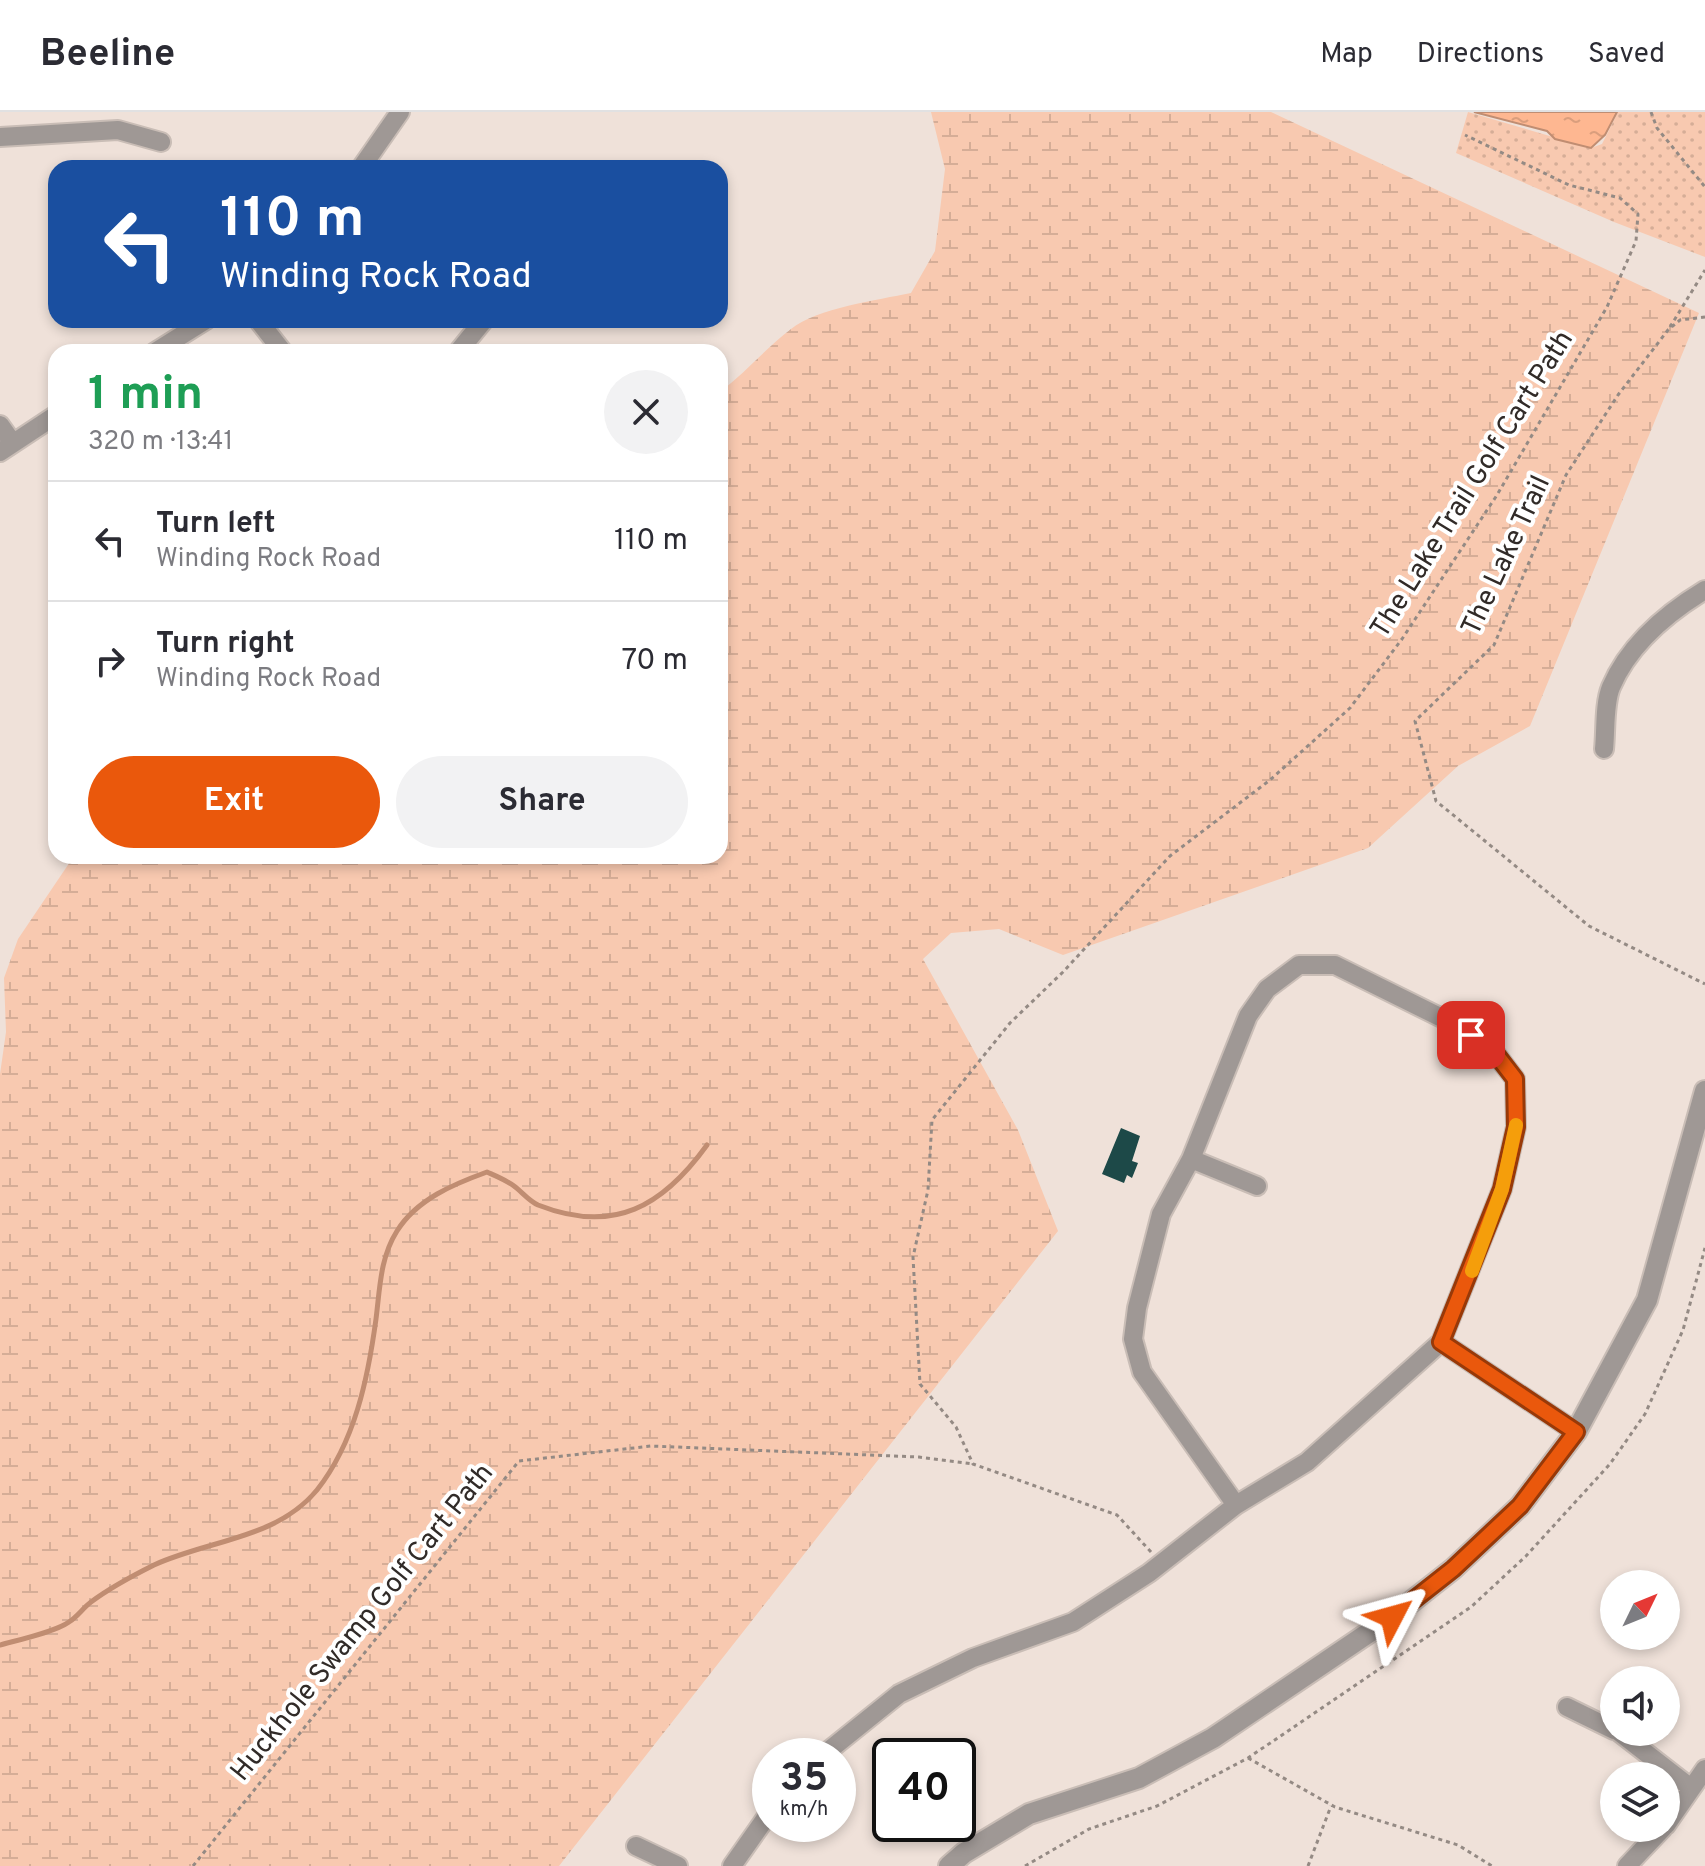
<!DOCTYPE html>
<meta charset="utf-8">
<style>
body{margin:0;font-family:Overpass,sans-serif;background:#f2f2f3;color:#2b2b33;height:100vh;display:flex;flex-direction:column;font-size:30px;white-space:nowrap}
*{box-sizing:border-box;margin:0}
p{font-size:26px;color:#7c7c81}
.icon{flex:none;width:44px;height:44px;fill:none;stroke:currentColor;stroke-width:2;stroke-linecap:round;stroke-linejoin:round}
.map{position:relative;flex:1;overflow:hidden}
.details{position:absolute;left:48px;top:232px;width:680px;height:520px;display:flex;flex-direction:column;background:#fff;border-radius:24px;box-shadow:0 4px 12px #0003}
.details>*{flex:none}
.hud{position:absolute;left:48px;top:48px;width:680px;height:168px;border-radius:24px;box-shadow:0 4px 12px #0003;background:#1a4fa0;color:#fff;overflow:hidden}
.needle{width:52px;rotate:47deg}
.buttons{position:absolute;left:1600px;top:1458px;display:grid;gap:16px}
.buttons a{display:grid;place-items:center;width:80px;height:80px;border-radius:50%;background:#fff;box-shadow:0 4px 12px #0003;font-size:40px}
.speed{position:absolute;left:752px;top:1626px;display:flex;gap:16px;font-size:40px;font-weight:700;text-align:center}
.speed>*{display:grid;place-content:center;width:104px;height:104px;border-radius:50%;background:#fff;box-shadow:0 4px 12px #0003;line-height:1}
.speed small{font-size:20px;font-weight:400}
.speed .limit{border:4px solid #111;border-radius:12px;background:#fff;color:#111}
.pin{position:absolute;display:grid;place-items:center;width:68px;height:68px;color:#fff;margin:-34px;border-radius:16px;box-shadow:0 4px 12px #0006}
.me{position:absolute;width:88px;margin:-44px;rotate:51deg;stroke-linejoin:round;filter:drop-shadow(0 0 6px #0008)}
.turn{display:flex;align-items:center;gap:28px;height:168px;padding:0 40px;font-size:36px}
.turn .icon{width:104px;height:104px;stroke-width:2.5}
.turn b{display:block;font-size:56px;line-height:68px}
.round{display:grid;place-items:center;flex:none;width:84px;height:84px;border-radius:42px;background:#f2f2f3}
.overview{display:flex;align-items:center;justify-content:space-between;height:136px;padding:0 40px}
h1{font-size:48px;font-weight:700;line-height:60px;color:#1e9e55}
.primary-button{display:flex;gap:16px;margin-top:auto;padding:16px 40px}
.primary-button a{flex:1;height:92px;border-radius:48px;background:#ea580c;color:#fff;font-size:32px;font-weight:700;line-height:92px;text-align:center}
.primary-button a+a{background:#f2f2f3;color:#2b2b33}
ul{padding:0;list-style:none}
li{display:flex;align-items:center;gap:24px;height:120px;padding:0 40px;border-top:2px solid #e1e1e2}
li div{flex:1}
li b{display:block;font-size:30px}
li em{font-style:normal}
header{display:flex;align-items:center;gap:48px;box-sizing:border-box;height:112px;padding:0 40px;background:#fff;border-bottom:2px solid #e1e1e2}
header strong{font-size:38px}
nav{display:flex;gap:44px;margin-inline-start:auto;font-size:28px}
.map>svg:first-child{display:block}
.wetland{fill:url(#wetland-marsh)}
.park{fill:url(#park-dots)}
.water{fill:url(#water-ripples);stroke:#c08d72;stroke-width:2}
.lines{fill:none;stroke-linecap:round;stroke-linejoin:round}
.stream{stroke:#c08d72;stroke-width:5}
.building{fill:#1d4948}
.minor-casing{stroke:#c9bdb6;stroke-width:22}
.tertiary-casing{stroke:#c9bdb6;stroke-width:24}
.path{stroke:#948a84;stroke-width:3;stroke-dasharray:4 4;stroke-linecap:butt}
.minor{stroke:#9f9895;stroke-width:18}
.tertiary{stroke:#9f9895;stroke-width:20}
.route-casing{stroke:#983908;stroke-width:20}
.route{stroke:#ea580c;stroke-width:14}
.slow{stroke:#f59e0b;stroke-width:14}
.labels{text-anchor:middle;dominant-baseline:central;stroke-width:8;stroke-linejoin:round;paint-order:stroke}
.street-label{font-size:28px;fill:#312b28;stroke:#fff}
</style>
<header>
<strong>Beeline</strong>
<nav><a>Map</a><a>Directions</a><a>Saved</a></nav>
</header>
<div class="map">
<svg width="1705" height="1754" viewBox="0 0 1705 1754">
<defs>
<pattern id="wetland-marsh" width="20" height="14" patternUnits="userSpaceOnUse" patternTransform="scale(2)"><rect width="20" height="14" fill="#f8c9b0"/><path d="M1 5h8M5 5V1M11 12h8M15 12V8" fill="none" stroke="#d5ad97"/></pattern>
<pattern id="park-dots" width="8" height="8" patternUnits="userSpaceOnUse" patternTransform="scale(2)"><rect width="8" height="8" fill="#f8c9b0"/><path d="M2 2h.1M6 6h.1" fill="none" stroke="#d5ad97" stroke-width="1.8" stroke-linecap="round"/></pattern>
<pattern id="water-ripples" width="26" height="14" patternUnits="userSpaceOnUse" patternTransform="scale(2)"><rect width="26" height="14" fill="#feb791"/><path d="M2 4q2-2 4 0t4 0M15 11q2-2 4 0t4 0" fill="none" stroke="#da9e7d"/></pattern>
</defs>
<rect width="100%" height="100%" fill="#efe1d9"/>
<path class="wetland" d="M931,0H1271L1699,201L1530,614L1458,654L1368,736L1063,843L999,817L951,821L923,847L1018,1018L1058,1119L559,1754H0V962L6,920L4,866L18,827L74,744H720V280C746,260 766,236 791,217C817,196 878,188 911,181L935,139L945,57Z"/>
<path class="park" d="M1468,0L1591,36L1602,32L1618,0H1705V145L1614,110L1456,41Z"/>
<path class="water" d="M1474,0H1617L1605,23L1591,36L1555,27L1547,19Z"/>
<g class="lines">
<path class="stream" d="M0,1533C18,1528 55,1520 69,1510C77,1505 83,1496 91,1490C111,1475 132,1464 154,1453C208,1428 277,1427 317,1378C355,1330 368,1266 376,1207C380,1176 380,1146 397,1119C417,1087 454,1072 487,1060C496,1064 506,1068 514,1074C522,1080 529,1089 538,1093C614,1123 663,1094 707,1033"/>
</g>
<path class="building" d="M1121,1016L1140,1024L1132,1049L1138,1051L1132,1066L1127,1063L1124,1071L1102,1062Z"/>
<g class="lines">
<g class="minor-casing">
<path id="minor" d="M0,25L118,18L161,30
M361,56L400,0
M258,208L283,240
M155,240L206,208
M458,240L484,208
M0,313L12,330
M0,340L56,303
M1604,637C1606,619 1604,592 1611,575C1629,533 1667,501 1705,478
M1191,1047L1257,1074
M1441,1230L1576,1320
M1567,1595L1614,1618
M1619,1620L1691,1676
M822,1644L899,1582L973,1546L1073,1510L1149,1461L1236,1393L1307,1350L1441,1230L1502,1077L1516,1015L1515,967L1492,937L1450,910L1335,853H1299L1267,877L1248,904L1191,1047L1161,1102L1137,1196L1133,1227L1142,1260L1236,1393
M1666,1713L1705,1657
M636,1734L678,1754
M732,1754L770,1700
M1627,1754L1663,1716"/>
</g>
<g class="tertiary-casing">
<path id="tertiary" d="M949,1754L964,1741L1029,1702L1139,1666L1213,1626L1392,1505L1453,1457L1520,1394L1576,1320L1647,1188L1705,979"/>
</g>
<path class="path" d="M1651,0L1657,16L1705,75
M1705,205L1680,208L1668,218L1618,283L1566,363L1494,533L1415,609L1436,689L1589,814L1705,872
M1670,215L1705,158
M1151,1440L1117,1403L973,1352L956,1315L920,1272L913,1145L928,1078L932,1008L1010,911L1063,860L1170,744L1270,668L1350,596L1402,527L1497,383L1607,195L1636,129L1638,102L1620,86L1569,73L1465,23
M1248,1646L1335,1695L1458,1733L1492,1754
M193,1754L519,1349L651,1334L919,1345L973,1352
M1025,1754L1089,1717L1157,1694L1248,1646L1471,1495L1526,1444L1610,1352L1645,1302L1683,1218L1705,1136
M1308,1754L1331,1694"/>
<use href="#minor" class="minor"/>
<use href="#tertiary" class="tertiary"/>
</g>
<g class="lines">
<g class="route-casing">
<path id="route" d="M1392,1505L1453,1457L1520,1394L1576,1320L1441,1230L1502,1077L1516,1015L1515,967L1492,937L1471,923"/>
</g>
<use href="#route" class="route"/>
<path class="slow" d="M1472,1159L1502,1077L1516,1013"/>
</g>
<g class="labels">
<g class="street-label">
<text transform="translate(1473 373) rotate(-58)">The Lake Trail Golf Cart Path</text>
<text transform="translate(1507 444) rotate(-65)">The Lake Trail</text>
<text transform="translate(363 1511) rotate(-51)">Huckhole Swamp Golf Cart Path</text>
</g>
</g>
</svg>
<div class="buttons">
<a><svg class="needle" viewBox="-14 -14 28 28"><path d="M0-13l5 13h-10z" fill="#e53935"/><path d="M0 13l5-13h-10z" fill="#7c7c81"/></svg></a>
<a><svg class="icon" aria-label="sound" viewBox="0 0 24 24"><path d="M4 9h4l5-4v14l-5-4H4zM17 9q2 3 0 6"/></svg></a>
<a><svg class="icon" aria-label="layers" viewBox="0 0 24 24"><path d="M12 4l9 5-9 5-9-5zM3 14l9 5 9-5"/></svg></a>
</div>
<div class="speed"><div>35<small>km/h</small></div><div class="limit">40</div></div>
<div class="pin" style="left:1471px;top:923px;background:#d93025"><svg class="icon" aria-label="arrive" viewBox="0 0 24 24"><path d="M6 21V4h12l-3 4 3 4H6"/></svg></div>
<svg class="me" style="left:1392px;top:1505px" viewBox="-20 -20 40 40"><path d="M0-17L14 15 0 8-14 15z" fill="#ea580c" stroke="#fff" stroke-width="4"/></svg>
<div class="hud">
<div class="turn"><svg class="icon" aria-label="left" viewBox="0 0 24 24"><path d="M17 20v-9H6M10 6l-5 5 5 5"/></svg><div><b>110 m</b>Winding Rock Road</div></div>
</div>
<section class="details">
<div class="overview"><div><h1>1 min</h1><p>320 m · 13:41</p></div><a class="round"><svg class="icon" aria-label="close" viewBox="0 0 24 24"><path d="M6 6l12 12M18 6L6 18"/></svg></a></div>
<ul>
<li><svg class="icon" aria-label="left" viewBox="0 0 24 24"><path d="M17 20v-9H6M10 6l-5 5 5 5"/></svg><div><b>Turn left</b><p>Winding Rock Road</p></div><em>110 m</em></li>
<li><svg class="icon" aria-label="right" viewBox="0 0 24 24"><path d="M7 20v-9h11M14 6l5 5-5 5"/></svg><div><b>Turn right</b><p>Winding Rock Road</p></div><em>70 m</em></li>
</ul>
<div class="primary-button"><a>Exit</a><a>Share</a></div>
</section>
</div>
